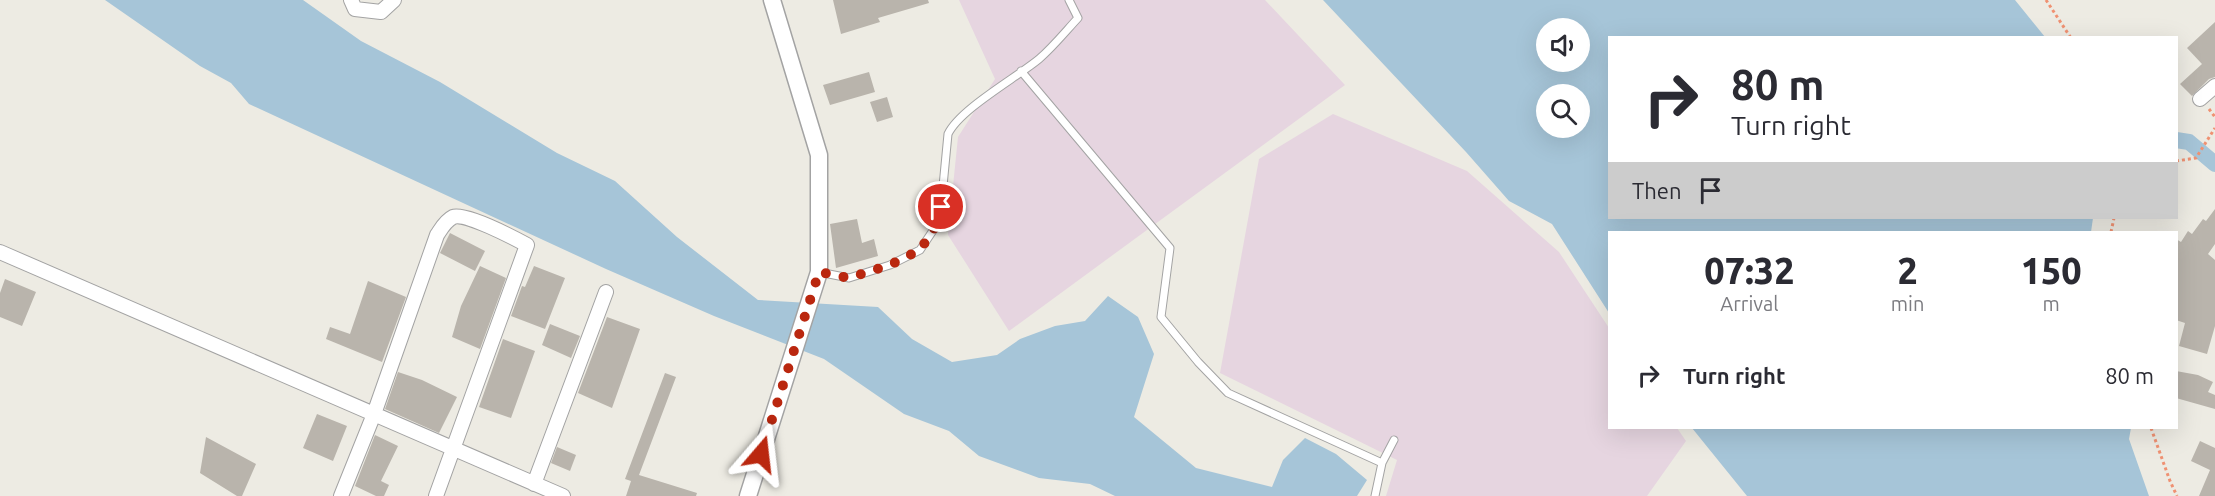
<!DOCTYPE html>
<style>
body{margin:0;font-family:Ubuntu,sans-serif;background:#f2f2f3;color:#2b2b33;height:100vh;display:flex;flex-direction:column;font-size:22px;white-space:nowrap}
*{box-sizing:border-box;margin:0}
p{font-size:20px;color:#7c7c81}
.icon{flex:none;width:33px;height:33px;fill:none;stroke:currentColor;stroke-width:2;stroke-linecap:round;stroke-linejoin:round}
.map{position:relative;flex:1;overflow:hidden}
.details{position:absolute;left:1608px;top:231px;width:570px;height:198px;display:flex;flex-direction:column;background:#fff;border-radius:0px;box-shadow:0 6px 24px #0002}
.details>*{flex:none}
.hud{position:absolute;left:1608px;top:36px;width:570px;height:183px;border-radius:0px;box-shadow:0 6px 24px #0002;background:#fff;color:#2b2b33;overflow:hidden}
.fabs{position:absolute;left:1536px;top:18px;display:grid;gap:12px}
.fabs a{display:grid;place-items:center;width:54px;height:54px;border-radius:50%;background:#fff;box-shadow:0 6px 24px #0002;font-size:30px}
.pin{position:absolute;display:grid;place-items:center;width:51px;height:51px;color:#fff;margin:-26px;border:3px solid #fff;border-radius:50%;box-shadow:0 2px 6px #0007}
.me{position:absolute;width:66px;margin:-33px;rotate:17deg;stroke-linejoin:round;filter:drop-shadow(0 0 4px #0008)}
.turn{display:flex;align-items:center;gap:21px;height:126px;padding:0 24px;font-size:27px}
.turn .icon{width:78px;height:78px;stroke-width:2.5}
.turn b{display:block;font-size:42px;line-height:51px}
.then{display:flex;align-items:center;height:57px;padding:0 24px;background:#0003;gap:12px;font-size:22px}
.eta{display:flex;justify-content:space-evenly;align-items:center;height:102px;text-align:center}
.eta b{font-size:36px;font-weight:800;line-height:42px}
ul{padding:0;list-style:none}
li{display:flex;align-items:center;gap:18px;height:84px;padding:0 24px}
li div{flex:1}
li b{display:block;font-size:22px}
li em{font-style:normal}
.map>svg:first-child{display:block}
.industrial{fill:#e6d5e0}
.water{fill:#a6c5d8;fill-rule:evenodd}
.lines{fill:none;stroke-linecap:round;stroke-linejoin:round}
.canal{stroke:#a6c5d8;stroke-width:16}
.building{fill:#b9b4ac}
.service-casing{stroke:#a3a3a3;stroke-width:9}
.minor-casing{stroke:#a3a3a3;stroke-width:16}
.tertiary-casing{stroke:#a3a3a3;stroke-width:19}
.path{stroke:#ef9172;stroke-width:3;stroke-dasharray:3 3;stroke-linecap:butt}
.service{stroke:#fff;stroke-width:7}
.minor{stroke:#fff;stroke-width:14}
.tertiary{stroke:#fff;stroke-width:16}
.route{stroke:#ba270f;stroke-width:10;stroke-dasharray:0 18}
</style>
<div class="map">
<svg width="2215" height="496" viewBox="0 0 2215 496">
<rect width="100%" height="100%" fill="#edebe3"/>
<path class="industrial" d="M959,0H1265L1345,85L1009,331L948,235L958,137L995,79Z
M1333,114L1467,171L1559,252L1609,328L1610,428H1677L1686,441L1647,496H1386L1397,460L1220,373L1259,159Z"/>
<path class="water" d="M105,0H303L361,41L440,82L557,153L615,181L677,237L758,300L878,307L912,339L952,362L997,355L1020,339L1055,326L1085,321L1108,296L1138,317L1154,354L1134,417L1196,468L1272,487L1283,460L1305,438L1336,454L1367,480L1357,496H1115L1090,484L1039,478L979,456L949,431L904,414L824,359L714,316L606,269L249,104L231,83L200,66Z
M1323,0H2015L2045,37L1610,38V218H2093L2091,232H1610L1609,313L1552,224L1509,201L1466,152ZM1580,28V62H1546V28ZM1580,94V128H1546V94Z
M1692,428H2131L2129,439L2149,496H1747Z"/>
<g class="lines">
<path class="canal" d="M2176,140L2189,142L2215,164"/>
</g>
<path class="building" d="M833,0H928L929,3L878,18L880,22L841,34Z
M2215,22V77L2209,79L2192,96L2180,84L2202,64L2187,48Z
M869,72L875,92L830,105L823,85Z
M887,97L893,117L877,122L870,102Z
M2215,209V244L2208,254L2215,260V326L2207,354L2179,346L2185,323L2176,320V239L2181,242L2188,231L2192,234L2203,219L2206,221Z
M857,219L862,243L874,239L878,256L836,268L830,224Z
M450,233L485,251L475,271L440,253Z
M480,266L506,278L480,349L452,337L461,306Z
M534,266L565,278L545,329L511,316L522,286L525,287Z
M5,279L36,292L22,326L0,317V293Z
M368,281L406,297L382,362L326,339L330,327L350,334Z
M607,317L640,329L612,408L578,393Z
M550,324L580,336L571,358L542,345Z
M503,339L535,351L511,418L479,407Z
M2176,371L2198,375L2213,382L2208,392L2215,395V409L2176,398Z
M398,372L422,380L457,397L439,433L385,409Z
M665,373L676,377L639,475L697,493L696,496H626L631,481L625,479Z
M317,414L347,426L333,461L303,448Z
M375,435L398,446L381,481L389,485L384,496H376L355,486Z
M206,437L256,464L242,496H237L200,473Z
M2200,441L2215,448V496H2199L2210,470L2191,461Z
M557,447L576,455L570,471L551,463Z"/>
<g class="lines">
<g class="service-casing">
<path id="service" d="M1021,71L1170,248L1161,317L1198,362L1228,393L1382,463L1375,496
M819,272L849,278L890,265L920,250L934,229L941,207L948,134C960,109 1016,78 1039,59C1053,47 1065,32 1078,18L1069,0
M1382,463L1394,440"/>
</g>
<g class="minor-casing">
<path id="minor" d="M351,0L355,9L381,12L394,0
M2200,99L2215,86
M0,252L563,496
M534,484L606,292
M341,496L374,414L437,235C441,229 445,221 453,217C465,212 514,238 527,245L436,496"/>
</g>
<g class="tertiary-casing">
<path id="tertiary" d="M748,496L819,272V155L772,0"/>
</g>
<path class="path" d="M2046,0L2071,38
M2209,109L2215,117
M2176,161L2196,158L2215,128
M2111,232L2114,218
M2151,428L2170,481L2177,496"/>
<use href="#service" class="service"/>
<use href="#minor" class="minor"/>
<use href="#tertiary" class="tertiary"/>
</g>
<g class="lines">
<path class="route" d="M761,454L819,272L849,278L890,265L920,250L934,229L941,207"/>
</g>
</svg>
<div class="fabs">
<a><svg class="icon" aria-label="sound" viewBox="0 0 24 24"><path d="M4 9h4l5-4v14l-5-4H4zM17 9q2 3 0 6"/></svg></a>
<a><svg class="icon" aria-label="search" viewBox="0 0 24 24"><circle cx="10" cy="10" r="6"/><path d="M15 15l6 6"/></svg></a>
</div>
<div class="pin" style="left:941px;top:207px;background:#d93025"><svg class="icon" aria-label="arrive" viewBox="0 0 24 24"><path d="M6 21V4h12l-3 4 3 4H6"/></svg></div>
<svg class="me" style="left:761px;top:454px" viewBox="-20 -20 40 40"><path d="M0-17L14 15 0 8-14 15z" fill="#ba270f" stroke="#fff" stroke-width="4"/></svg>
<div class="hud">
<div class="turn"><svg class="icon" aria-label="right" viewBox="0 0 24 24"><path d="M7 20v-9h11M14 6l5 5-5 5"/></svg><div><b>80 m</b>Turn right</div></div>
<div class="then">Then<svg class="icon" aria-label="arrive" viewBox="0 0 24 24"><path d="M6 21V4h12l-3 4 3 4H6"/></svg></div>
</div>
<section class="details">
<div class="eta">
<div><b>07:32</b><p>Arrival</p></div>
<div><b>2</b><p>min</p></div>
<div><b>150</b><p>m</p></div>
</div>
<ul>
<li><svg class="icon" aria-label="right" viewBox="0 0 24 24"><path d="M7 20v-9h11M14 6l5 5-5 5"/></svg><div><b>Turn right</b></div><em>80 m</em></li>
</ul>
</section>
</div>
